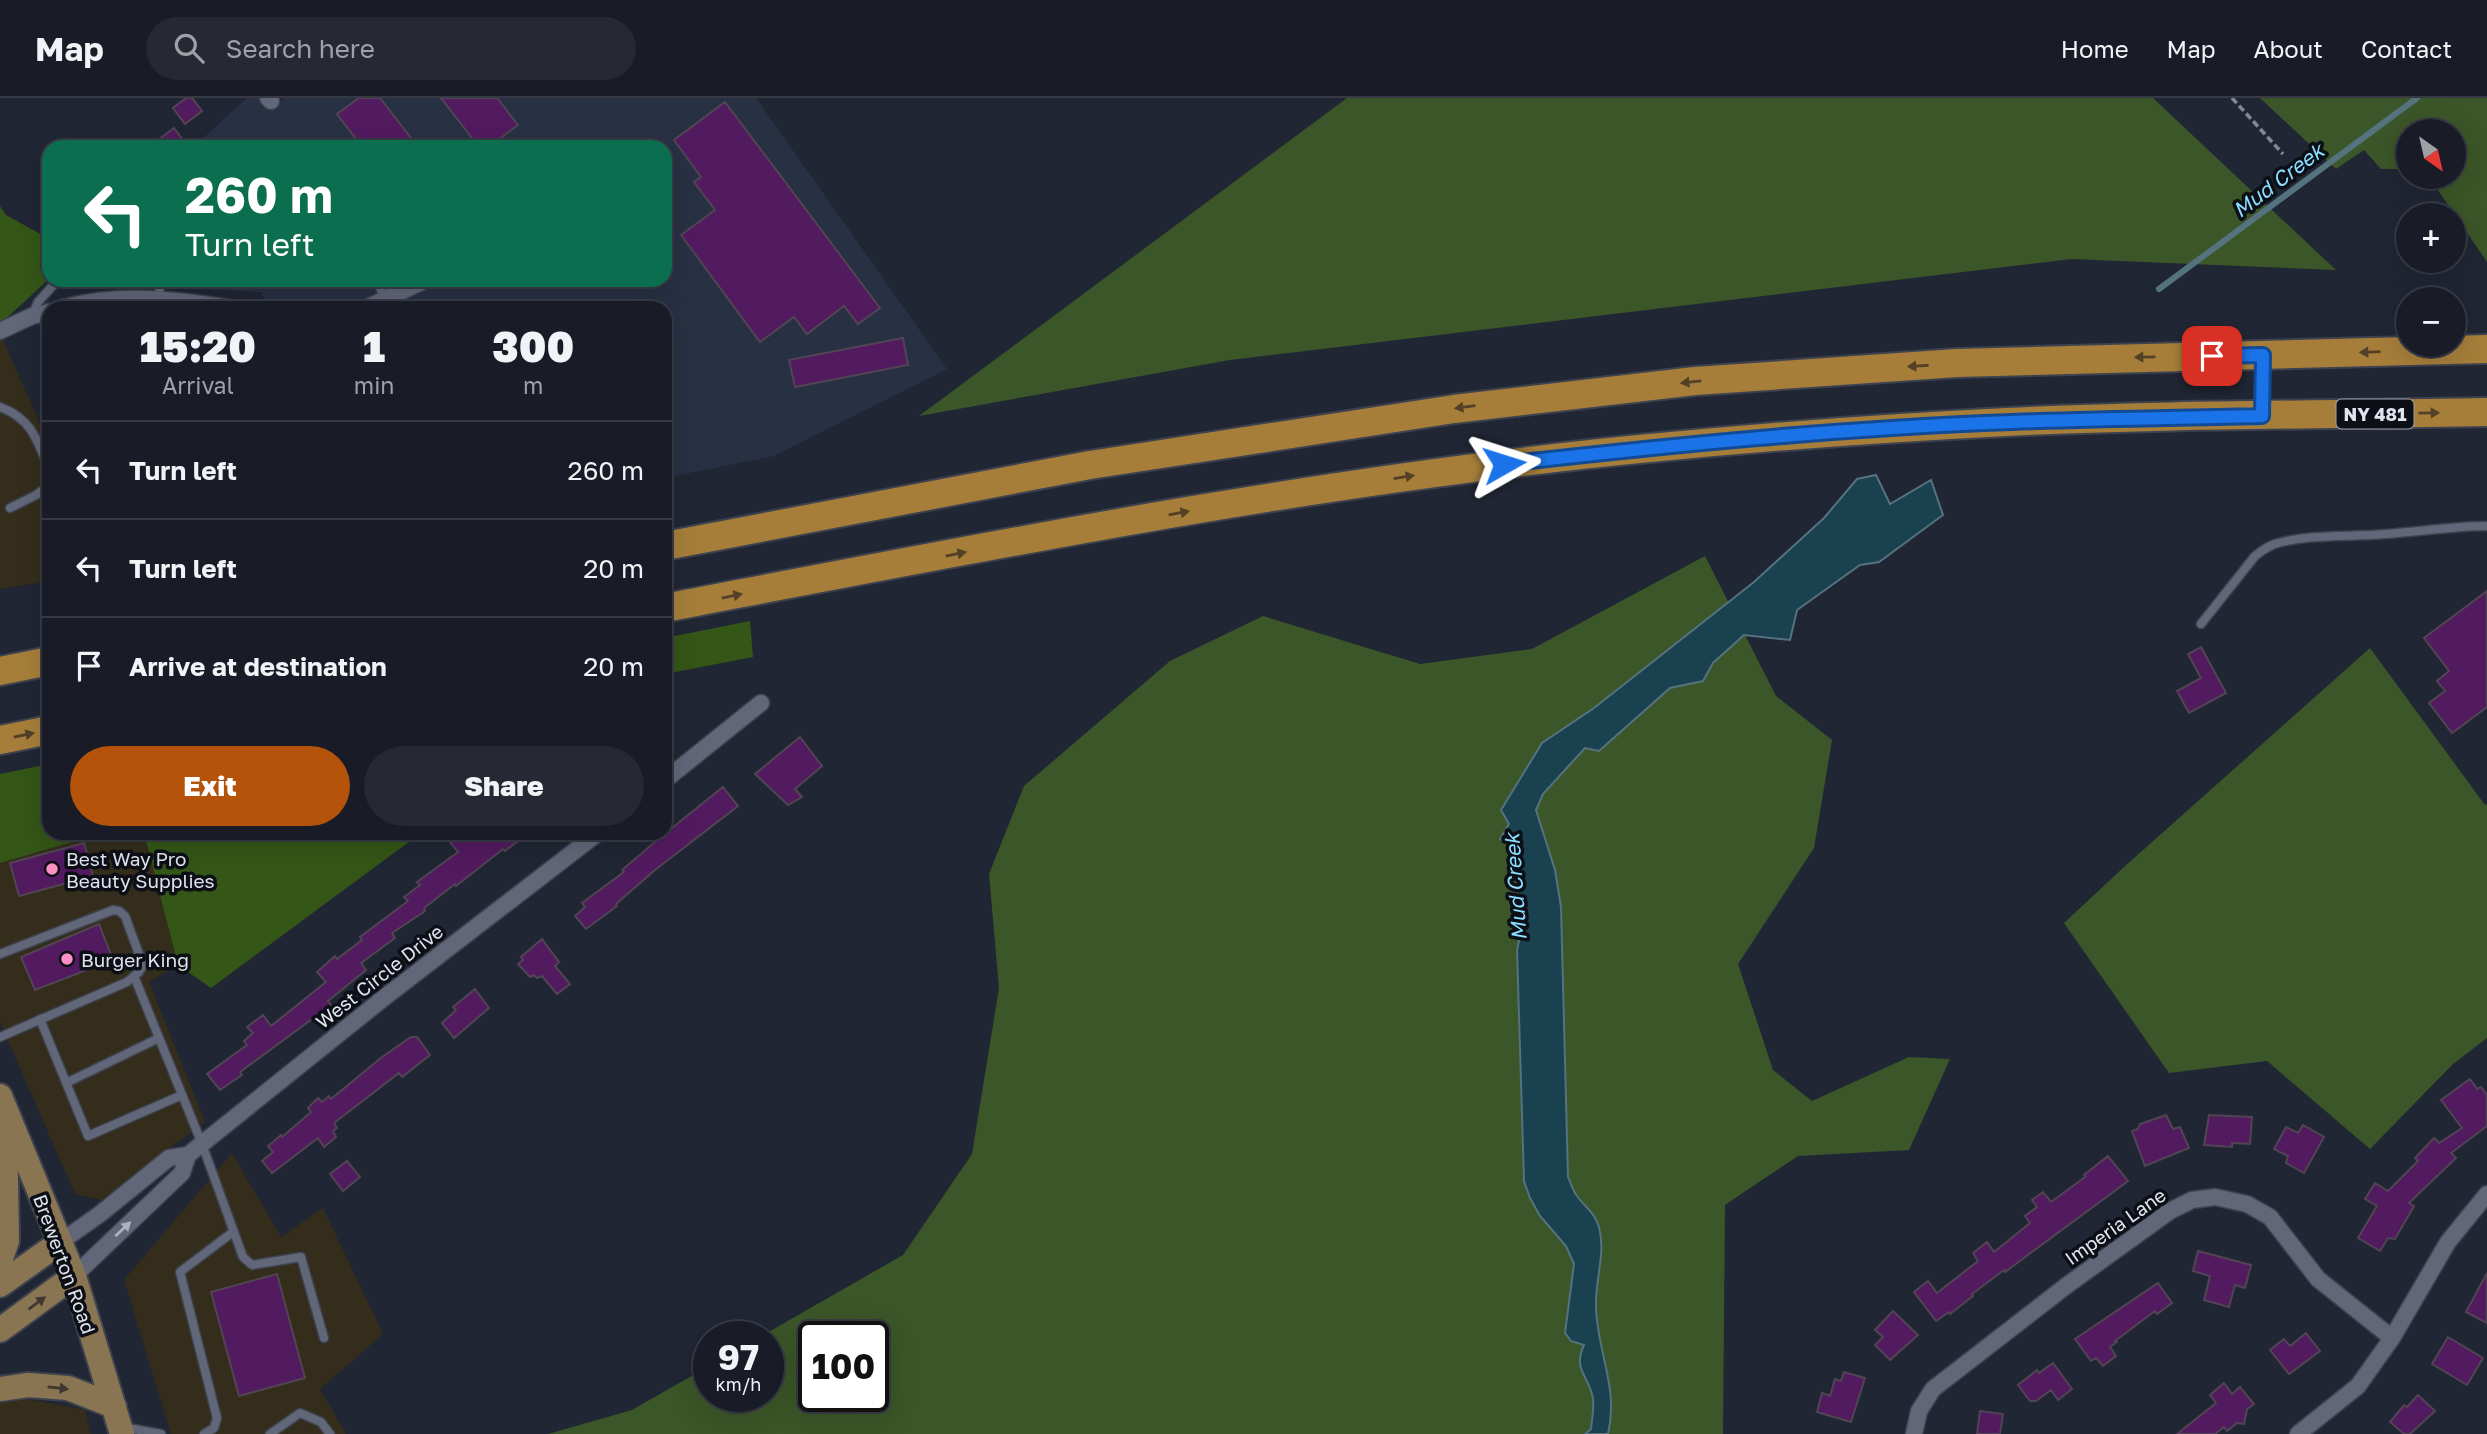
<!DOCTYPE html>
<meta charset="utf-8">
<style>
body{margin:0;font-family:"Golos Text",sans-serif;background:#262933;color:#f1f3f6;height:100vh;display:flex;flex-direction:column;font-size:26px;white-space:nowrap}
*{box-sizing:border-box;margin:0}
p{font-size:23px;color:#9fa1a7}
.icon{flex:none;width:38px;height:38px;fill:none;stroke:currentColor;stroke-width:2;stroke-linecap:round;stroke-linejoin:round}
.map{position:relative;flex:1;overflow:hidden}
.details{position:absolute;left:42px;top:203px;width:630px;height:539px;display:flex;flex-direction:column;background:#191c27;border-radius:21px;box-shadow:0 7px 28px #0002,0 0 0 2px #373a44}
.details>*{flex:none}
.hud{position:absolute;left:42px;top:42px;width:630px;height:147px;border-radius:21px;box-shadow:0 7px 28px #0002,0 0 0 2px #373a44;background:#0b6e4f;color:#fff;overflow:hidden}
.needle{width:46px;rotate:146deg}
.controls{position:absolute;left:2396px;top:21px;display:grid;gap:14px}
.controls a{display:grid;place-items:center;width:70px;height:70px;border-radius:50%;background:#191c27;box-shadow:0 7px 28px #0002,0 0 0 2px #373a44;font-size:35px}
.speed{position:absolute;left:693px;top:1223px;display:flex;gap:14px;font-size:35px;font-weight:700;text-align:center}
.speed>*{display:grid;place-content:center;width:91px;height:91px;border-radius:50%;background:#191c27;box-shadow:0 7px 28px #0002,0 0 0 2px #373a44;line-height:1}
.speed small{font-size:18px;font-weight:400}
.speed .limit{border:4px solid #111;border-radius:10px;background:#fff;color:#111}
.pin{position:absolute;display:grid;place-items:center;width:60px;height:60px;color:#fff;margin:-30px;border-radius:14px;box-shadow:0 4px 10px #0006}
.me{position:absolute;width:77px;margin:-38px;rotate:84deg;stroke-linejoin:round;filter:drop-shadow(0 0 5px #0008)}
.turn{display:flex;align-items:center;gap:24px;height:147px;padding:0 28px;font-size:32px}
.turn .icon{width:91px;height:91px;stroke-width:2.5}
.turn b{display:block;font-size:49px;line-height:60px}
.eta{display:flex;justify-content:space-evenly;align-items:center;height:119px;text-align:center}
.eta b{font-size:42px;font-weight:800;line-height:49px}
.button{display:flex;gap:14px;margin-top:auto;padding:14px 28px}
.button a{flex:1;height:80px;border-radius:42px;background:#b45309;color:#fff;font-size:28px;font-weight:800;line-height:80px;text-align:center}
.button a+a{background:#262933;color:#f1f3f6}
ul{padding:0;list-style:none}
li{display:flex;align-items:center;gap:21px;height:98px;padding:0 28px;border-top:2px solid #373a44}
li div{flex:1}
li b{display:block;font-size:26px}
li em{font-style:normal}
header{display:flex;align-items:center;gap:42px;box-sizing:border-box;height:98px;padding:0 35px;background:#191c27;border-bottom:2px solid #373a44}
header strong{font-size:33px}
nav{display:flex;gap:38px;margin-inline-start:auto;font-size:24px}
.search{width:490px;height:63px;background:#262933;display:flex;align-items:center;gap:18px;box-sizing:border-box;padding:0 24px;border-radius:38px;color:#9fa1a7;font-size:26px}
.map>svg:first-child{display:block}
.commercial{fill:#342d1c}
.built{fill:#283044}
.green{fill:#3b5628;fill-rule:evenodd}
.forest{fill:#345616}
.water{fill:#1a414f;stroke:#55727f;stroke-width:2}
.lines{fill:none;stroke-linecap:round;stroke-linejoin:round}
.stream{stroke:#55727f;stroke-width:6}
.building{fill:#521a5f;stroke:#514553;stroke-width:2}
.service-casing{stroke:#3d424e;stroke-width:11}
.minor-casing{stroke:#3d424e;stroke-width:19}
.primary-casing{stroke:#3d424e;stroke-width:28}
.motorway-casing{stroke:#3d424e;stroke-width:32}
.path{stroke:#848894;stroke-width:3.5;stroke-dasharray:7 3.5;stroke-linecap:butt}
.service{stroke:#616778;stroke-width:8}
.minor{stroke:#616778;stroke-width:16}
.primary{stroke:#8a7553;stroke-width:24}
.motorway{stroke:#a67e3a;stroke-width:28}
.oneway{fill:#524126}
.oneway2{fill:#adb2bf}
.oneway3{fill:#3f382e}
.route-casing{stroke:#114b97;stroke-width:18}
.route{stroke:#1a73e8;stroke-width:12}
.poi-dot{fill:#fc8fc3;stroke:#0d0f16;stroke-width:2.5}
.labels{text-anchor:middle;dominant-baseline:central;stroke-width:7;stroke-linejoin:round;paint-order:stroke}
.shield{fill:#0d0f16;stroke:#a1a4ad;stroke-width:2}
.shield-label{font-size:18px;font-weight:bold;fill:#e0e4ee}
.poi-label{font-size:19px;fill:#e0e4ee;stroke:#0d0f16;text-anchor:start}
.street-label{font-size:19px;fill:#e0e4ee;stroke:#0d0f16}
.water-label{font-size:21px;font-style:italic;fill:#8adeff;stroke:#0d0f16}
</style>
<header>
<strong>Map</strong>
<div class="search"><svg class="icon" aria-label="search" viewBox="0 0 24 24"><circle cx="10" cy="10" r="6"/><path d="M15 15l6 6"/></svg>Search here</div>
<nav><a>Home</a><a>Map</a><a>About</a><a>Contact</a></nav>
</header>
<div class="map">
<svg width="2487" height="1336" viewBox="0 0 2487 1336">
<rect width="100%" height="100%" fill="#212634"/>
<path class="commercial" d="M0,235L49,346V483L0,491Z
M103,735H144L178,867L149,884L205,1024L101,1102L75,1096L0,924V765Z
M232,1055L281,1139L323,1110L383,1236L320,1291L346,1336H171L124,1182Z
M22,1300L85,1312L91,1336H0V1304Z"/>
<path class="built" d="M247,0H271L277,6L285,0H756L947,271L774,358L665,380V210H269L260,194L141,188L136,182H665V49H193Z"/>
<path class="green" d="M1347,0H2153L2336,172L2072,161L1230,262L919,318Z
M2260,0H2487V164L2429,79H2454V33H2408V71H2381L2364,52L2336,71Z
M1705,458L1776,598L1832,642L1814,750L1738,866L1773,972L1812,1003L1909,959L1950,961L1909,1052L1798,1058L1725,1107L1723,1336H548L632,1312L709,1268V1298H768V1239H760L903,1157L972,1056L999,890L989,776L1024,688L1170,563L1263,518L1420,566L1532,551ZM814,1239H873V1298H814Z
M2370,550L2485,707L2487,706V940L2453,966L2370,1051L2267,963L2169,975L2064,825L2124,769Z"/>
<path class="forest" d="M0,108L6,117L44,138L49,136V181L0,226Z
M750,523L753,559L665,576V540Z
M49,666V735H103L0,765V676Z
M144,735H421L211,890L178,867Z"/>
<path class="water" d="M1876,377L1890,406L1931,382L1943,417L1879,464L1860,467L1797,512L1790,542L1744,537L1713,565L1703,583L1670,590L1599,653L1585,650L1543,696L1536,712L1555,772L1561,809L1568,1079C1571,1085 1573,1093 1577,1098C1585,1109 1595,1115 1599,1129C1606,1155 1595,1182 1596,1209C1597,1254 1619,1289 1608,1336H1585L1591,1331C1592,1321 1594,1311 1593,1301C1590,1279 1572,1272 1584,1247L1571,1243L1565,1235L1574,1166L1566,1148L1540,1118L1530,1100L1524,1083L1517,852L1523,825L1509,746L1500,741L1509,726L1501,712L1542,645L1594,610L1754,484L1824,420L1857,381Z"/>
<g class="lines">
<path class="stream" d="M2159,191L2417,0"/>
</g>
<path class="building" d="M186,0H192L202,13L185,26L173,10Z
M359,0H380L418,49H362L337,16Z
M441,0H497L518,27L489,49H479Z
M725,4L880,210L858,226L844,208L807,236L794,219L760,244L681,137L715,112L694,84L701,79L674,42Z
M174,30L183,42L175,49H149Z
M903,240L908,267L795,289L789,262Z
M2487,493V609L2452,635L2429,605L2445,593L2437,583L2449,573L2424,540Z
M2201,549L2226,595L2189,615L2177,593L2201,580L2188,556Z
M800,639L822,668L795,691L802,699L788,707L755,676Z
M723,689L738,708L655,772L616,806L617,808L586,831L575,818L585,809L582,805L624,774L622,772L662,738Z
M443,735H463L469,743L479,735H528L505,753L503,751L456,788L455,786L424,810L425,813L392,835L395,840L361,865L366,872L328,903L331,907L240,974L242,977L220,992L207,976L247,947L244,943L253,935L247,929L263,917L271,928L326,884L317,874L335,858L337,861L362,842L360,839L408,803L404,799L420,787L417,784L458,754Z
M84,745L93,778L19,798L10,765Z
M99,826L113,862L35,892L21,859Z
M542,841L559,864L555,868L570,886L557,896L542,878L537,880L534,877L530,879L518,866L523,862L521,859Z
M475,891L489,910L454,940L442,925L456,912L453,909Z
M411,939H417L430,957L402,979L399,975L334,1025L337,1030L333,1033L336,1039L324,1049L318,1040L272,1075L262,1063L273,1054L268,1048L281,1037L282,1039L311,1014L308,1010L318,1000L322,1004L329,998L331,1001L382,959Z
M2470,981L2477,991L2481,989L2487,997V1028L2451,1055L2456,1060L2409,1105L2414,1108L2395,1141L2388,1140L2380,1153L2358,1140L2377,1108L2365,1101L2375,1085L2388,1093L2418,1063L2415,1060L2434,1040L2439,1045L2462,1030L2441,1002Z
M2166,1017L2173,1031L2180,1029L2189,1050L2145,1068L2132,1033L2138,1031L2140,1026Z
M2209,1017L2252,1019L2250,1046L2232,1045V1049L2204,1047Z
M2303,1027L2324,1039L2304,1075L2286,1065L2288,1058L2274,1051L2286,1029L2298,1035Z
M2108,1058L2128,1083L2005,1174L2004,1172L1972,1196L1973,1198L1950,1216L1949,1214L1936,1223L1914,1194L1928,1183L1937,1195L1978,1163L1973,1155L1987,1144L1994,1154L2030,1125L2025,1118L2037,1109L2032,1102L2043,1094L2051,1104L2085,1079L2084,1077Z
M347,1063L360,1079L343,1093L330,1076Z
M2198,1153L2251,1167L2245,1190L2235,1187L2229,1209L2204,1202L2210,1178L2193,1173Z
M2487,1175V1225L2466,1214Z
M277,1176L305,1280L239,1298L211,1194Z
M2158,1185L2172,1205L2157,1216L2155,1213L2115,1243L2117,1244L2110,1249L2116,1258L2103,1268L2096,1260L2091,1263L2075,1241Z
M1893,1213L1918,1237L1890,1262L1875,1247L1883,1239L1875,1232Z
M2306,1235L2320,1253L2289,1276L2270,1252L2284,1241L2290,1248Z
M2448,1239L2483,1260L2467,1287L2432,1266Z
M2053,1265L2072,1291L2058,1302L2051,1292L2036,1303H2030L2018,1287L2037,1272L2039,1275Z
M1844,1274L1865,1280L1851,1324L1817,1314L1822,1295L1830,1298L1835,1281L1841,1283Z
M2224,1285L2232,1296L2240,1289L2254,1306L2247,1311L2244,1326L2237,1325L2227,1333L2224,1329L2215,1336H2177L2216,1305L2210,1297Z
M2418,1297L2435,1313L2410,1336H2404L2390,1324L2404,1307L2407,1309Z
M1980,1313L2003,1316L2000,1336H1977Z"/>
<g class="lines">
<g class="service-casing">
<path id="service" d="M377,182L385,202
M159,201L160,182
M32,218L38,204L58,182
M0,309C32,321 37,342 49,371
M2262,314L2263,260
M10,410L36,397L49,387
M2201,526L2255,458C2263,452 2269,447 2278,445C2312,436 2350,439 2385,436C2419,434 2453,428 2487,428
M0,856L113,812L119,813L125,818L143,867L139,874L127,884L0,939
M134,878L202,1046L243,1159L252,1167L301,1159L324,1240
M40,921L88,1038L182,997
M66,985L159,940
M123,1329L161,1336
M204,1336L214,1330L217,1320L180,1174L233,1134
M270,1336L300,1315L321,1324L330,1336"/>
</g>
<g class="minor-casing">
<path id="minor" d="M268,0L271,3
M63,210C118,195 174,201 229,210
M366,210L426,182
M0,233L32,218L49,214
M665,682L761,605
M59,1145L100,1116L169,1060L188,1057L385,899L598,735
M74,1178L182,1075L188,1057
M1914,1336L1919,1313L1933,1291L2066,1188L2170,1113L2192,1102L2215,1099L2247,1106L2270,1119L2318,1181L2392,1240
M2298,1336L2358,1288L2392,1240L2448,1144L2487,1096"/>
</g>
<g class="primary-casing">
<path id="primary" d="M0,998L74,1178L122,1336
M0,1163L7,1143L5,1023
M0,1187L59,1145
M0,1232L74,1178
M0,1291L28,1287L68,1290L114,1308"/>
</g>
<g class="motorway-casing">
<path id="motorway" d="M665,448L1090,367L1454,311L1695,283L1957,265L2487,251
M665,510C988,448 1312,383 1639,351C1762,339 1884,330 2007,324C2167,316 2327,317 2487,314
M0,573L49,563
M0,642L49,632"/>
</g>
<path class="path" d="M2232,0L2283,56"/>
<use href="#service" class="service"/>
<use href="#minor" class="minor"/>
<use href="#primary" class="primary"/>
<use href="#motorway" class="motorway"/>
</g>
<defs><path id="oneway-solid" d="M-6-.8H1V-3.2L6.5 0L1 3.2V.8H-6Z" transform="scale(1.75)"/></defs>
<g class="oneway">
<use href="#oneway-solid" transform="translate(2370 254) rotate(178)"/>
<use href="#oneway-solid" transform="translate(2145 259) rotate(179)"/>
<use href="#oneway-solid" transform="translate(1918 268) rotate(176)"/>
<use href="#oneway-solid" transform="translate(1691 284) rotate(174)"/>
<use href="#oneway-solid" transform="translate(1465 309) rotate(173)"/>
<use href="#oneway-solid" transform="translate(2429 315) rotate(-1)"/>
<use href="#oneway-solid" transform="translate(1404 379) rotate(-9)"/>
<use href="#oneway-solid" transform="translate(1179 415) rotate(-10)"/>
<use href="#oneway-solid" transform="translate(956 456) rotate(-11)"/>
<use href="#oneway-solid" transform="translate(732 498) rotate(-11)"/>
<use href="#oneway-solid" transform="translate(24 637) rotate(-12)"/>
</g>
<use class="oneway2" href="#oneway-solid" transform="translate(123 1131) rotate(-43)"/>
<g class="oneway3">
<use href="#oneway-solid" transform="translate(37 1205) rotate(-37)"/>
<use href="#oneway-solid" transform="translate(58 1290) rotate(6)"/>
</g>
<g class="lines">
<g class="route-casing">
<path id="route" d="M1504,366C1673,347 1842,330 2012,324C2096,321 2179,320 2262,318L2263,257L2212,258"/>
</g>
<use href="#route" class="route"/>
</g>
<g class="poi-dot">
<circle cx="52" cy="771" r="7"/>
<circle cx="67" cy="861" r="7"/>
</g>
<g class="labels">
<rect class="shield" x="2336.5" y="301.5" width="77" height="29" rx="5"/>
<g class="shield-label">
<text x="2375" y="316">NY 481</text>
</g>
<g class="poi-label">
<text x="66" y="760">Best Way Pro<tspan x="66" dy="22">Beauty Supplies</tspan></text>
<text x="81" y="861">Burger King</text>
</g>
<g class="street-label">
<text transform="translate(379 878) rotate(-38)">West Circle Drive</text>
<text transform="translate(2115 1128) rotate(-35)">Imperia Lane</text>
<text transform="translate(65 1166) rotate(70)">Brewerton Road</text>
</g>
<g class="water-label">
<text transform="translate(2278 82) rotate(-37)">Mud Creek</text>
<text transform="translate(1515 789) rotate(-94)">Mud Creek</text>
</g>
</g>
</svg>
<div class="controls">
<a><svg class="needle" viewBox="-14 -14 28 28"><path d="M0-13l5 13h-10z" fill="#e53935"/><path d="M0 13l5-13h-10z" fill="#9fa1a7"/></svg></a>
<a>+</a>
<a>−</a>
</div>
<div class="speed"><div>97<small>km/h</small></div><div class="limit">100</div></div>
<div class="pin" style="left:2212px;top:258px;background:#d93025"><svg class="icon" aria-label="arrive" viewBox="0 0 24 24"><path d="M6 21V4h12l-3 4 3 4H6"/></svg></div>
<svg class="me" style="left:1504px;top:366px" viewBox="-20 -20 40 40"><path d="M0-17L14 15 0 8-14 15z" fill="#1a73e8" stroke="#fff" stroke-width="4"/></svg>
<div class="hud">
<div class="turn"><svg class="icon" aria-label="left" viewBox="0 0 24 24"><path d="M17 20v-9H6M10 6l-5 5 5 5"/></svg><div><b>260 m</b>Turn left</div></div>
</div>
<section class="details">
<div class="eta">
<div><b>15:20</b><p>Arrival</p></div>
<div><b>1</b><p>min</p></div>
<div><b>300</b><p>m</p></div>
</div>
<ul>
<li><svg class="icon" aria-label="left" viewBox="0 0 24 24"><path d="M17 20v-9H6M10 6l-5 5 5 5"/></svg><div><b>Turn left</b></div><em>260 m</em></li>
<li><svg class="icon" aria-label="left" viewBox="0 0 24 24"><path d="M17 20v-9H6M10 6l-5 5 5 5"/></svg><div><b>Turn left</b></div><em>20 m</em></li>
<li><svg class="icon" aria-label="arrive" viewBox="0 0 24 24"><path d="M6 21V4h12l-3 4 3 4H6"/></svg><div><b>Arrive at destination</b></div><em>20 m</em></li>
</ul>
<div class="button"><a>Exit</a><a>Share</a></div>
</section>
</div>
